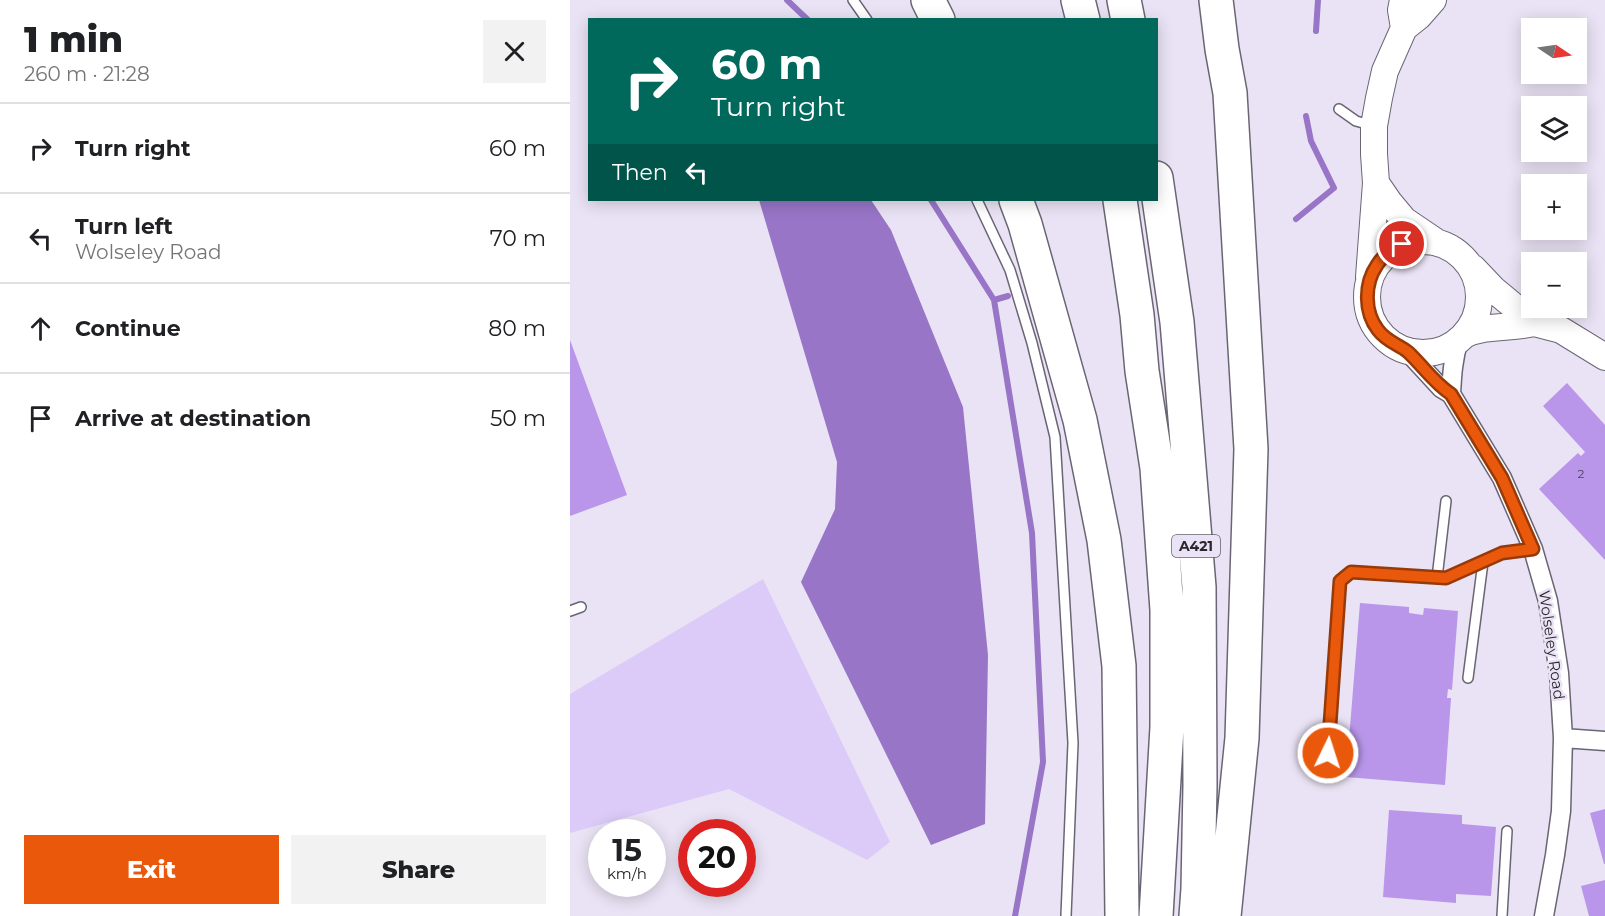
<!DOCTYPE html>
<meta charset="utf-8">
<style>
body{margin:0;font-family:Montserrat,sans-serif;background:#f2f2f2;color:#202124;height:100vh;display:flex;flex-direction:column;font-size:22px;white-space:nowrap}
*{box-sizing:border-box;margin:0}
p{font-size:20px;color:#757577}
.icon{flex:none;width:33px;height:33px;fill:none;stroke:currentColor;stroke-width:2;stroke-linecap:round;stroke-linejoin:round}
.map{position:relative;flex:1;overflow:hidden}
.panel{display:flex;flex-direction:column;background:#fff;width:570px}
.panel>*{flex:none}
.top-card{position:absolute;left:18px;top:18px;width:570px;height:183px;border-radius:0px;box-shadow:0 3px 15px #0003;background:#00695c;color:#fff;overflow:hidden}
.needle{width:39px;rotate:103deg}
.controls{position:absolute;left:951px;top:18px;display:grid;gap:12px}
.controls a{display:grid;place-items:center;width:66px;height:66px;border-radius:0px;background:#fff;box-shadow:0 3px 15px #0003;font-size:30px}
.speed{position:absolute;left:18px;top:819px;display:flex;gap:12px;font-size:30px;font-weight:700;text-align:center}
.speed>*{display:grid;place-content:center;width:78px;height:78px;border-radius:50%;background:#fff;box-shadow:0 3px 15px #0003;line-height:1}
.speed small{font-size:15px;font-weight:400}
.speed .limit{border:9px solid #d22;background:#fff;color:#111}
.pin{position:absolute;display:grid;place-items:center;width:51px;height:51px;color:#fff;margin:-26px;border:3px solid #fff;border-radius:50%;box-shadow:0 2px 6px #0007}
.me{position:absolute;width:66px;margin:-33px;rotate:4deg;stroke-linejoin:round;filter:drop-shadow(0 0 4px #0008)}
.turn{display:flex;align-items:center;gap:21px;height:126px;padding:0 24px;font-size:27px}
.turn .icon{width:78px;height:78px;stroke-width:2.5}
.turn b{display:block;font-size:42px;line-height:51px}
.then{display:flex;align-items:center;height:57px;padding:0 24px;background:#0003;gap:12px;font-size:22px}
.round{display:grid;place-items:center;flex:none;width:63px;height:63px;border-radius:0px;background:#f2f2f2}
.head{display:flex;align-items:center;justify-content:space-between;height:102px;padding:0 24px}
h1{font-size:36px;font-weight:800;line-height:45px}
.primary-button{display:flex;gap:12px;margin-top:auto;padding:12px 24px}
.primary-button a{flex:1;height:69px;border-radius:0px;background:#ea580c;color:#fff;font-size:24px;font-weight:800;line-height:69px;text-align:center}
.primary-button a+a{background:#f2f2f2;color:#202124}
ul{padding:0;list-style:none}
li{display:flex;align-items:center;gap:18px;height:90px;padding:0 24px;border-top:2px solid #e0e0e0}
li div{flex:1}
li b{display:block;font-size:22px}
li em{font-style:normal}
main{display:flex;flex:1;min-height:0}
.map>svg:first-child{display:block}
.green{fill:#dccbf9}
.water{fill:#9875c7}
.lines{fill:none;stroke-linecap:round;stroke-linejoin:round}
.stream{stroke:#9875c7;stroke-width:6}
.building{fill:#b996ea}
.lane-casing{stroke:#6a6574;stroke-width:12}
.street-casing{stroke:#6a6574;stroke-width:21}
.secondary-casing{stroke:#6a6574;stroke-width:28}
.highway-casing{stroke:#6a6574;stroke-width:36}
.lane{stroke:#fff;stroke-width:9}
.street{stroke:#fff;stroke-width:18}
.secondary{stroke:#fff;stroke-width:26}
.highway{stroke:#fff;stroke-width:33}
.route-casing{stroke:#983908;stroke-width:15}
.route{stroke:#ea580c;stroke-width:10}
.labels{text-anchor:middle;dominant-baseline:central;stroke-width:5;stroke-linejoin:round;paint-order:stroke}
.number-label{font-size:12px;fill:#4d435c}
.shield{fill:#eae3f5;stroke:#635f69;stroke-width:1.5}
.shield-label{font-size:14px;font-weight:bold;fill:#29272d}
.street-label{font-size:15px;fill:#29272d;stroke:#eae3f5}
</style>
<main>
<section class="panel">
<div class="head"><div><h1>1 min</h1><p>260 m · 21:28</p></div><a class="round"><svg class="icon" aria-label="close" viewBox="0 0 24 24"><path d="M6 6l12 12M18 6L6 18"/></svg></a></div>
<ul>
<li><svg class="icon" aria-label="right" viewBox="0 0 24 24"><path d="M7 20v-9h11M14 6l5 5-5 5"/></svg><div><b>Turn right</b></div><em>60 m</em></li>
<li><svg class="icon" aria-label="left" viewBox="0 0 24 24"><path d="M17 20v-9H6M10 6l-5 5 5 5"/></svg><div><b>Turn left</b><p>Wolseley Road</p></div><em>70 m</em></li>
<li><svg class="icon" aria-label="ahead" viewBox="0 0 24 24"><path d="M12 20V5M6 11l6-6 6 6"/></svg><div><b>Continue</b></div><em>80 m</em></li>
<li><svg class="icon" aria-label="arrive" viewBox="0 0 24 24"><path d="M6 21V4h12l-3 4 3 4H6"/></svg><div><b>Arrive at destination</b></div><em>50 m</em></li>
</ul>
<div class="primary-button"><a>Exit</a><a>Share</a></div>
</section>
<div class="map">
<svg width="1035" height="916" viewBox="0 0 1035 916">
<rect width="100%" height="100%" fill="#eae3f5"/>
<path class="green" d="M193,579L320,842L297,860L159,789L0,833V694Z"/>
<path class="water" d="M189,200H301L321,230L393,407L418,655L415,824L361,845L231,582L265,509L267,462Z"/>
<g class="lines">
<path class="stream" d="M217,0L238,20
M746,31L748,0
M361,200L424,300L462,533L473,762L445,916
M726,219L764,188L741,141L736,116
M424,300L438,296"/>
</g>
<path class="building" d="M0,340L57,495L0,516Z
M997,383L1035,425V560L969,489L1008,453L1011,456L1015,452L973,406Z
M790,603L839,607V613L853,615L854,608L888,611L882,690L878,689L877,698H881L875,785L776,777Z
M1035,809V864H1034L1020,813Z
M819,810L892,815V824L926,827L921,896L886,894V903L813,897Z
M1035,880V916H1019L1011,886Z"/>
<g class="lines">
<g class="lane-casing">
<path id="lane" d="M283,0L297,20
M769,109L786,121L804,126
M407,200L440,270L462,343L485,437L503,743L496,916
M867,578L876,501
M0,611L11,607
M898,678L913,562
M758,753L770,581L781,572L876,578L932,553L963,549
M932,916L937,831"/>
</g>
<g class="street-casing">
<path id="street" d="M836,350L871,388L881,394L932,478L963,549L978,601L989,673L993,738L991,811L985,855L974,916
M881,394C882,375 883,358 889,340
M993,738L1035,741"/>
</g>
<g class="secondary-casing">
<path id="secondary" d="M833,0L831,10L834,28
M806,183L819,202L834,220L865,241
M797 297a56 56 0 1 1 112 0a56 56 0 1 1-112 0Z
M903,268L923,289L964,323L991,330L1035,357
M799,277L806,183L804,154V126L809,98L815,71L834,28L849,16L863,0
M894,335C917,324 941,329 964,323"/>
</g>
<g class="highway-casing">
<path id="highway" d="M358,0L368,20
M508,0L513,20
M554,0L558,20
M646,0L652,49L660,93L681,449L672,738L654,916
M586,178L607,322L629,587L630,785L628,889L626,916
M446,200L455,224L510,420L534,540L549,666L552,916
M550,200L567,315L572,371L587,468L597,610V727L586,916"/>
</g>
<use href="#lane" class="lane"/>
<use href="#street" class="street"/>
<use href="#secondary" class="secondary"/>
<use href="#highway" class="highway"/>
</g>
<g class="lines">
<g class="route-casing">
<path id="route" d="M758,753L770,581L781,572L876,578L932,553L963,549L932,478L881,394C864,383 853,366 838,352C828,344 817,342 808,330C794,312 794,284 807,265C813,255 822,250 832,244"/>
</g>
<use href="#route" class="route"/>
</g>
<g class="labels">
<g class="number-label">
<text x="1011" y="473">2</text>
</g>
<rect class="shield" x="602" y="535" width="48" height="22" rx="4.5"/>
<g class="shield-label">
<text x="626" y="546">A421</text>
</g>
<g class="street-label">
<text transform="translate(982 645) rotate(82)">Wolseley Road</text>
</g>
</g>
</svg>
<div class="controls">
<a><svg class="needle" viewBox="-14 -14 28 28"><path d="M0-13l5 13h-10z" fill="#e53935"/><path d="M0 13l5-13h-10z" fill="#757577"/></svg></a>
<a><svg class="icon" aria-label="layers" viewBox="0 0 24 24"><path d="M12 4l9 5-9 5-9-5zM3 14l9 5 9-5"/></svg></a>
<a>+</a>
<a>−</a>
</div>
<div class="speed"><div>15<small>km/h</small></div><div class="limit">20</div></div>
<div class="pin" style="left:832px;top:244px;background:#d93025"><svg class="icon" aria-label="arrive" viewBox="0 0 24 24"><path d="M6 21V4h12l-3 4 3 4H6"/></svg></div>
<svg class="me" style="left:758px;top:753px" viewBox="-20 -20 40 40"><circle r="17" fill="#ea580c" stroke="#fff" stroke-width="3"/><path d="M0-11L8 9 0 5-8 9z" fill="#fff"/></svg>
<div class="top-card">
<div class="turn"><svg class="icon" aria-label="right" viewBox="0 0 24 24"><path d="M7 20v-9h11M14 6l5 5-5 5"/></svg><div><b>60 m</b>Turn right</div></div>
<div class="then">Then<svg class="icon" aria-label="left" viewBox="0 0 24 24"><path d="M17 20v-9H6M10 6l-5 5 5 5"/></svg></div>
</div>
</div>
</main>
